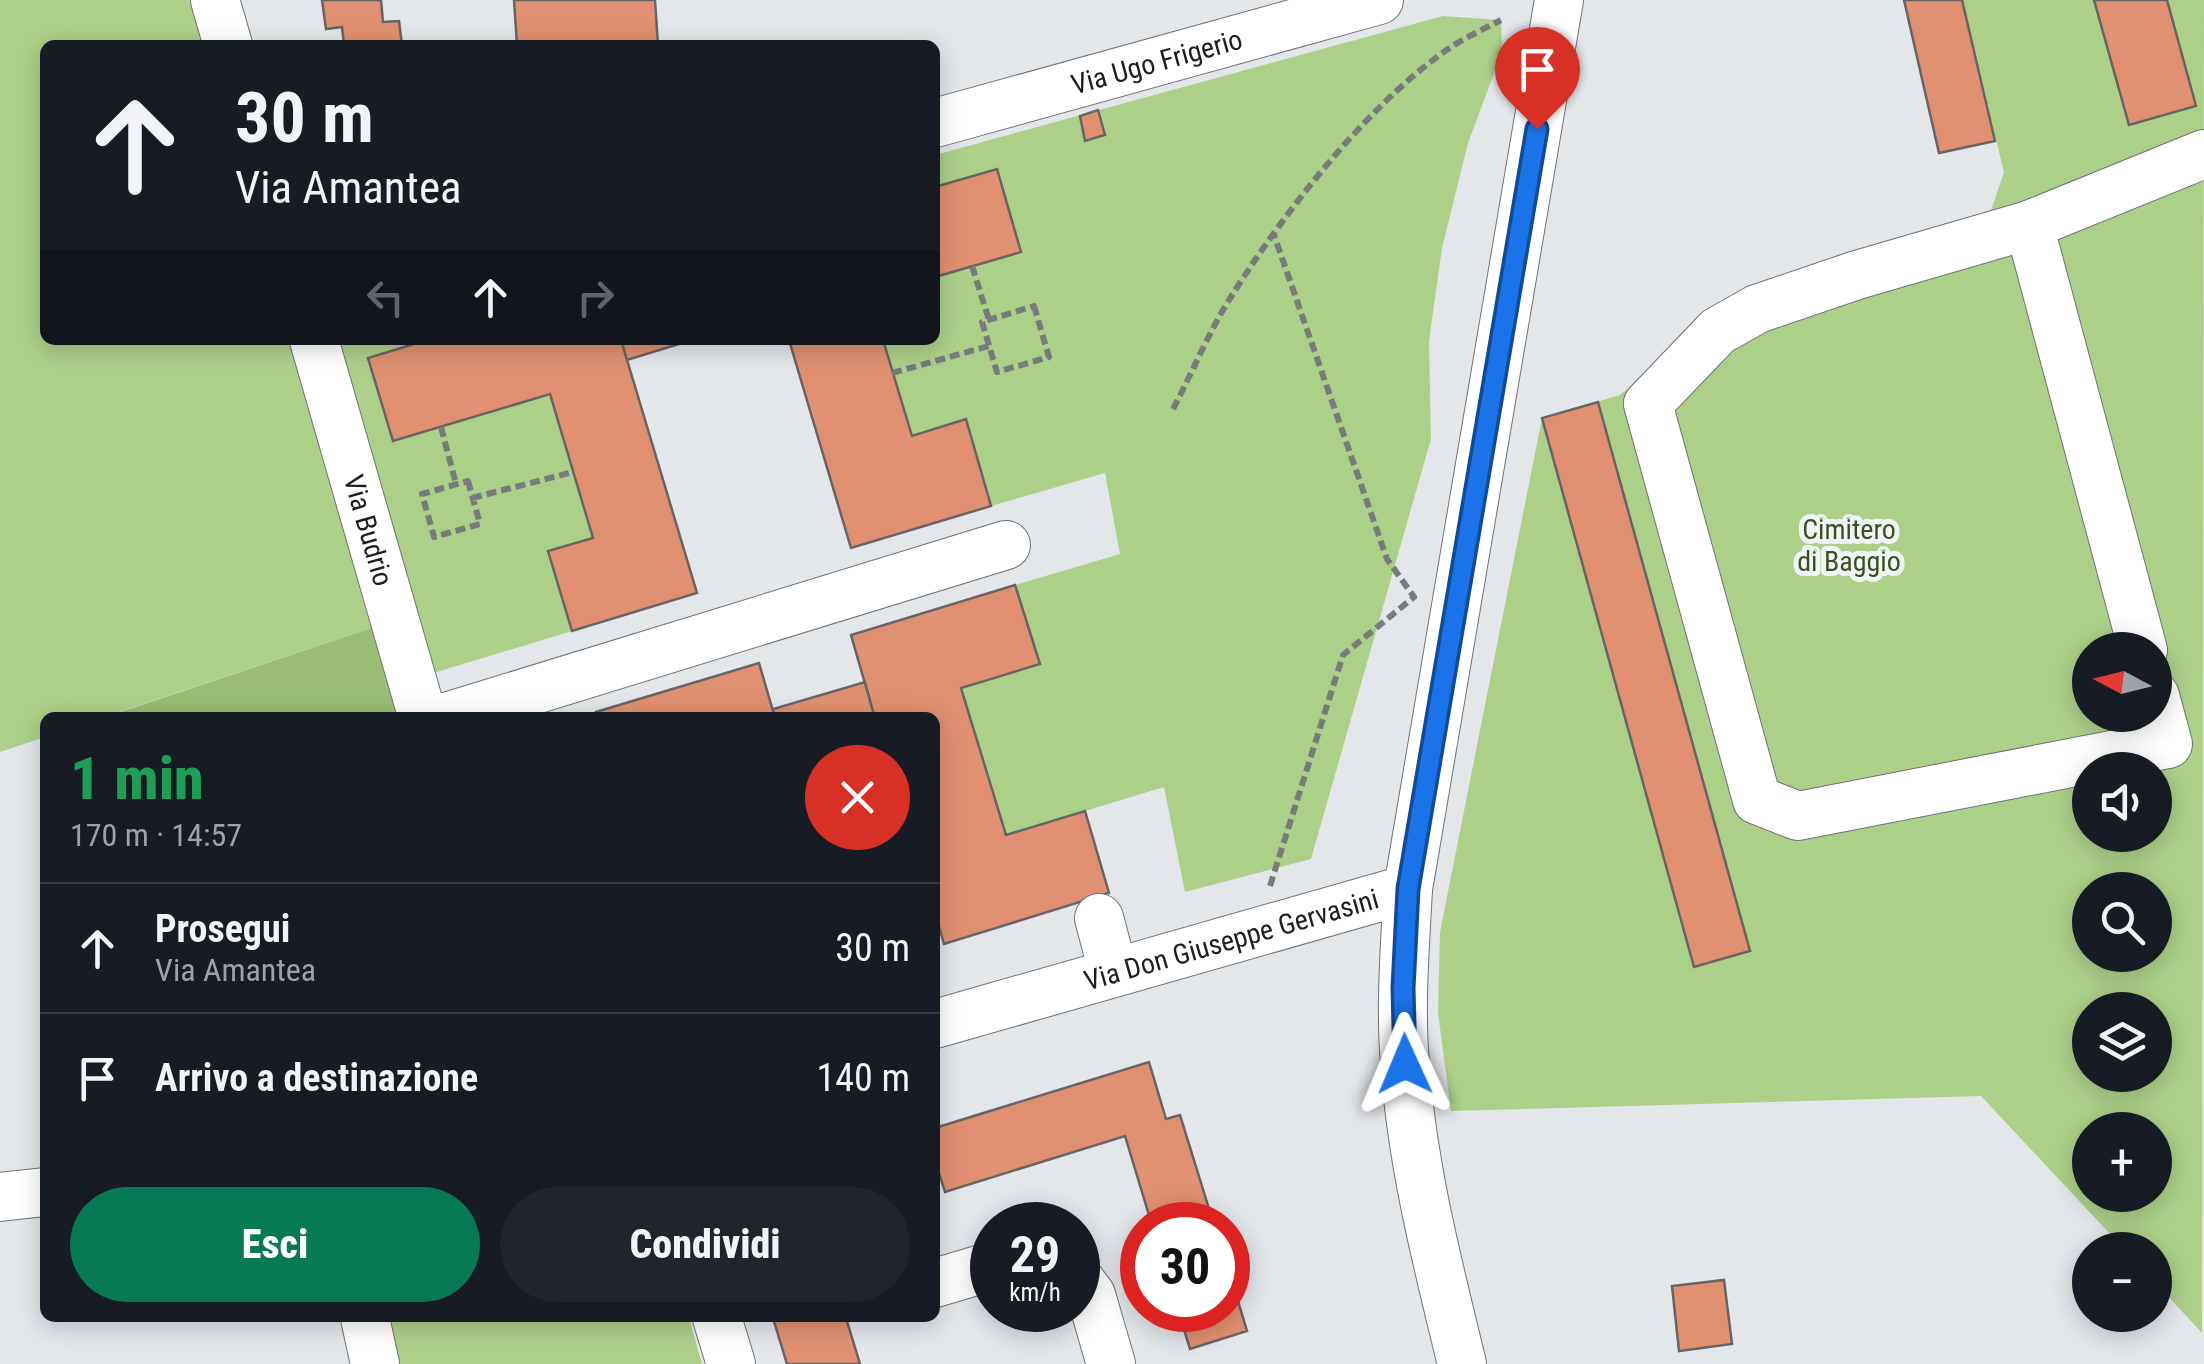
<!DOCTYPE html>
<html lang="it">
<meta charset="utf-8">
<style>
body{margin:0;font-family:"Roboto Condensed",sans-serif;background:#20242c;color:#f1f3f6;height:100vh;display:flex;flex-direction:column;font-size:38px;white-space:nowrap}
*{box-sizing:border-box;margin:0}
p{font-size:32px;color:#9ea1a6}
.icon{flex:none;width:55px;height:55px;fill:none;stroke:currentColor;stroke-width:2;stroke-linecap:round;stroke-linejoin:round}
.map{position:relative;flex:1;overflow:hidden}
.panel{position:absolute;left:40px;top:712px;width:900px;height:610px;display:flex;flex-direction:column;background:#171b24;border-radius:15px;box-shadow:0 5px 25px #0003}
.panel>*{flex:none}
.hud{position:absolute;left:40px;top:40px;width:900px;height:305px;border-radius:15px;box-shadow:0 5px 25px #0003;background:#171b24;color:#f1f3f6;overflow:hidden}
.needle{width:65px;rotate:277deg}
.fabs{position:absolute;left:2072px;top:632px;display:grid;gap:20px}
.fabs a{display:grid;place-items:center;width:100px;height:100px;border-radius:50%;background:#171b24;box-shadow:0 5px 25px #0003;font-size:50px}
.speed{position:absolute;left:970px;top:1202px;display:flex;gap:20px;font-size:50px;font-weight:700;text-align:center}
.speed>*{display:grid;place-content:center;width:130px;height:130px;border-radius:50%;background:#171b24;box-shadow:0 5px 25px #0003;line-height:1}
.speed small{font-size:25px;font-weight:400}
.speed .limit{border:15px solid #d22;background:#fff;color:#111}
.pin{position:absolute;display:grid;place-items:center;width:85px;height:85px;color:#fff;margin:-102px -42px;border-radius:50% 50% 50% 0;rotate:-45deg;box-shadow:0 0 10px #0007}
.pin .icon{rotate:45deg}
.me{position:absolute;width:110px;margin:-55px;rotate:359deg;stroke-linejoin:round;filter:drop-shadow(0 0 8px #0008)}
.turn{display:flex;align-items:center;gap:35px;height:210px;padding:0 30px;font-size:45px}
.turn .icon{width:130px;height:130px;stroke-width:2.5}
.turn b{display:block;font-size:70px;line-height:85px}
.lanes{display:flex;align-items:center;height:95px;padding:0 30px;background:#0003;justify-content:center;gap:50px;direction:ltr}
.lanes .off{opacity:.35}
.round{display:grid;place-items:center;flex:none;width:105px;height:105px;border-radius:52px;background:#20242c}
.headline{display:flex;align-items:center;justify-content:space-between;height:170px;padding:0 30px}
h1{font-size:60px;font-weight:800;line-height:75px;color:#1e9e55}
.action{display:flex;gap:20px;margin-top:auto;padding:20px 30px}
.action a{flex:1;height:115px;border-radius:60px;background:#077955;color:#fff;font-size:40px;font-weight:800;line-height:115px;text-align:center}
.action a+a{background:#20242c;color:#f1f3f6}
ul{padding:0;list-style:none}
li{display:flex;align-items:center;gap:30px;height:130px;padding:0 30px;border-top:2px solid #363941}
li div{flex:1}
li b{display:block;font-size:38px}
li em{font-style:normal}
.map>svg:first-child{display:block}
.green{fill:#add089;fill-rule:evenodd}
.forest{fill:#9abd73}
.building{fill:#e19171;stroke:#686463;stroke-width:2.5}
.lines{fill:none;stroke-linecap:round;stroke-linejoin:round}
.minor-casing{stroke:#707376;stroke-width:50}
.path{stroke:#787a7c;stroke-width:6;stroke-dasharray:10 5;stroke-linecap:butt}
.minor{stroke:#fff;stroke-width:48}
.route-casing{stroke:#114b97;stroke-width:25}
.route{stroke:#1a73e8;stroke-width:18}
.labels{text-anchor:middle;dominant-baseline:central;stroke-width:10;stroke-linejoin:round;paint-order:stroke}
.street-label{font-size:28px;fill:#1d1e1f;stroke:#f1f4f7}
.park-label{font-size:28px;fill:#39501c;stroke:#f1f4f7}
</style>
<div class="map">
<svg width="2204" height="1364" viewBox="0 0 2204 1364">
<rect width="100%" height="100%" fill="#e4e7ea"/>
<path class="green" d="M0,0H194L207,45H45V340H291L372,628L103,717L45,718V737L0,752Z
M1962,0H2204L2202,1333L2155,1282V1250H2125L1981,1096L1451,1111L1438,1013L1440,932L1542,418L1620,395L1729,302L1983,234L2004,172ZM2090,650H2155V715H2090ZM2090,770H2155V835H2090ZM2090,890H2155V955H2090ZM2090,1010H2155V1075H2090ZM2090,1130H2155V1195H2090Z
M1443,16L1501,20L1502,52L1468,143L1442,248L1429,341L1431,439L1311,859L1185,892L1164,787L1006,835L961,688L1040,664L1015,585L1120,554L1105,473L991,506L966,420L912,436L883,340H935V277L1021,251L997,169L935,187V155Z
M330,340H427L550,394L593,538L548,552L572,631L430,674Z
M384,1318H689L702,1364H393Z"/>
<path class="forest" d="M372,628L398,717L121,718L120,712Z"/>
<path class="building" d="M322,0H381L383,22L399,21L402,45H344L342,27L326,29Z
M514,0H655L658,45H517Z
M1904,0H1962L1995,141L1939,153Z
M2094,0H2167L2196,106L2129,125Z
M1098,110L1105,135L1085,141L1080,116Z
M997,169L1021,252L935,277V187Z
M427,340H621L697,593L572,631L548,551L593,538L550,394L393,441L368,358Z
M621,340H692L627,360Z
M789,340H883L912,436L966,419L991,506L851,548Z
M1598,402L1750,951L1694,967L1542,418Z
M1015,585L1040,664L961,688L1006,835L1085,811L1109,893L944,944L935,912V718H875L851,635Z
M759,663L775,718H597L596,712Z
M865,682L875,718H775L773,709Z
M1149,1062L1166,1119L1180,1115L1214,1225H1152L1125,1136L945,1192L935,1161V1128Z
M1228,1268L1247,1331L1190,1349L1178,1310H1228Z
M1724,1280L1732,1344L1679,1351L1672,1286Z
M773,1318H846L860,1364H787Z"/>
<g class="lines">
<g class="minor-casing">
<g id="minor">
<path d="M215,0L228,45"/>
<path id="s1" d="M935,123L1379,0"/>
<path d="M2029,225L2143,650"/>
<path id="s2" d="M314,340L423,718"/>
<path d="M2155,696L2168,744L1798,816L1757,800L1648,404L1718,331L1757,309L1857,275L2029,225L2204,154"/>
<path d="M443,718L1006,545"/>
<path d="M1099,918L1113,971"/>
<path id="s3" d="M935,1024L1408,889"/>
<path d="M0,1197L45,1192"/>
<path d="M1078,1278L1091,1295L1111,1364"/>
<path d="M935,1283L992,1266"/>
<path d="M365,1318L375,1364"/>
<path d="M717,1318L731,1364"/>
<path d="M1462,1364C1438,1265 1412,1166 1405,1064C1400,1006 1405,947 1408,889L1559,0"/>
</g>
</g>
<path class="path" d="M972,266L989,320
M1034,306L1049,357L997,372L982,322Z
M892,373L989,346
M1173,409C1192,373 1208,334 1229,300C1282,215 1366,106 1448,49C1464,38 1484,29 1501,20
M441,427L456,484
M468,481L480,524L434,537L422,494Z
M472,498L573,472
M1270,886L1343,655L1414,597L1387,559L1274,235"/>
<use href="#minor" class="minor"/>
</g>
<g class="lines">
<g class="route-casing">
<path id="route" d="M1405,1064L1403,988L1408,889L1537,129"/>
</g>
<use href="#route" class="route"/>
</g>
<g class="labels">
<g class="street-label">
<text stroke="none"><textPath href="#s1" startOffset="230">Via Ugo Frigerio</textPath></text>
<text stroke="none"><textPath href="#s2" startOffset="198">Via Budrio</textPath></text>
<text stroke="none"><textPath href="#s3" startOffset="308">Via Don Giuseppe Gervasini</textPath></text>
</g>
<g class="park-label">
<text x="1849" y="529">Cimitero<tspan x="1849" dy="32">di Baggio</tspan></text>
</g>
</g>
</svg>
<div class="fabs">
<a><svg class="needle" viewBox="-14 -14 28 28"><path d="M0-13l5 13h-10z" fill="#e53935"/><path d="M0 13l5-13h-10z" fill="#9ea1a6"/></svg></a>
<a><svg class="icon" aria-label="sound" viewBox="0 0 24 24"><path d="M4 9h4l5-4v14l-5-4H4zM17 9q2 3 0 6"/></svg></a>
<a><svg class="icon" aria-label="search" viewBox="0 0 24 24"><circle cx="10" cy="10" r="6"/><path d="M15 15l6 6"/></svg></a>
<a><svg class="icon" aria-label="layers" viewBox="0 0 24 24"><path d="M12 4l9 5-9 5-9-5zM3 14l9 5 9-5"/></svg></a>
<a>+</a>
<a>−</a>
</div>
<div class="speed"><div>29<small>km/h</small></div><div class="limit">30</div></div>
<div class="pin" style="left:1537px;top:129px;background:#d93025"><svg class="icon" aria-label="arrive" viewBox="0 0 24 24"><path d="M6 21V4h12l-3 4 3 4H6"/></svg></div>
<svg class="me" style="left:1405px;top:1064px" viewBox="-20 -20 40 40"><path d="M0-17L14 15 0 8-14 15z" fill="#1a73e8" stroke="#fff" stroke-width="4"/></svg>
<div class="hud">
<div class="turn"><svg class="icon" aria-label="ahead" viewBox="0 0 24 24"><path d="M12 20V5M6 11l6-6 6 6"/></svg><div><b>30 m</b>Via Amantea</div></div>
<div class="lanes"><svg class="icon off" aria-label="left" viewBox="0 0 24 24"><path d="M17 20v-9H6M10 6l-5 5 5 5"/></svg><svg class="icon" aria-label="ahead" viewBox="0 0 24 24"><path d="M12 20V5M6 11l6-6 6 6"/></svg><svg class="icon off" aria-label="right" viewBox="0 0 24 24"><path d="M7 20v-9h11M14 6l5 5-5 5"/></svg></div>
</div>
<section class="panel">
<div class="headline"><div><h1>1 min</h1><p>170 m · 14:57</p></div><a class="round" style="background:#d93025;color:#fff"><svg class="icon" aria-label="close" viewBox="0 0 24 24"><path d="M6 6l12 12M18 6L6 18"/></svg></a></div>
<ul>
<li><svg class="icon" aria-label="ahead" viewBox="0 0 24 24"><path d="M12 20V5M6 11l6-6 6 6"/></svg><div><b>Prosegui</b><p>Via Amantea</p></div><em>30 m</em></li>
<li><svg class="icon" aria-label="arrive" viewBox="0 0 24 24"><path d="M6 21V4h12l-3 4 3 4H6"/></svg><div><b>Arrivo a destinazione</b></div><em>140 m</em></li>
</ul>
<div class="action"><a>Esci</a><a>Condividi</a></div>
</section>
</div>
